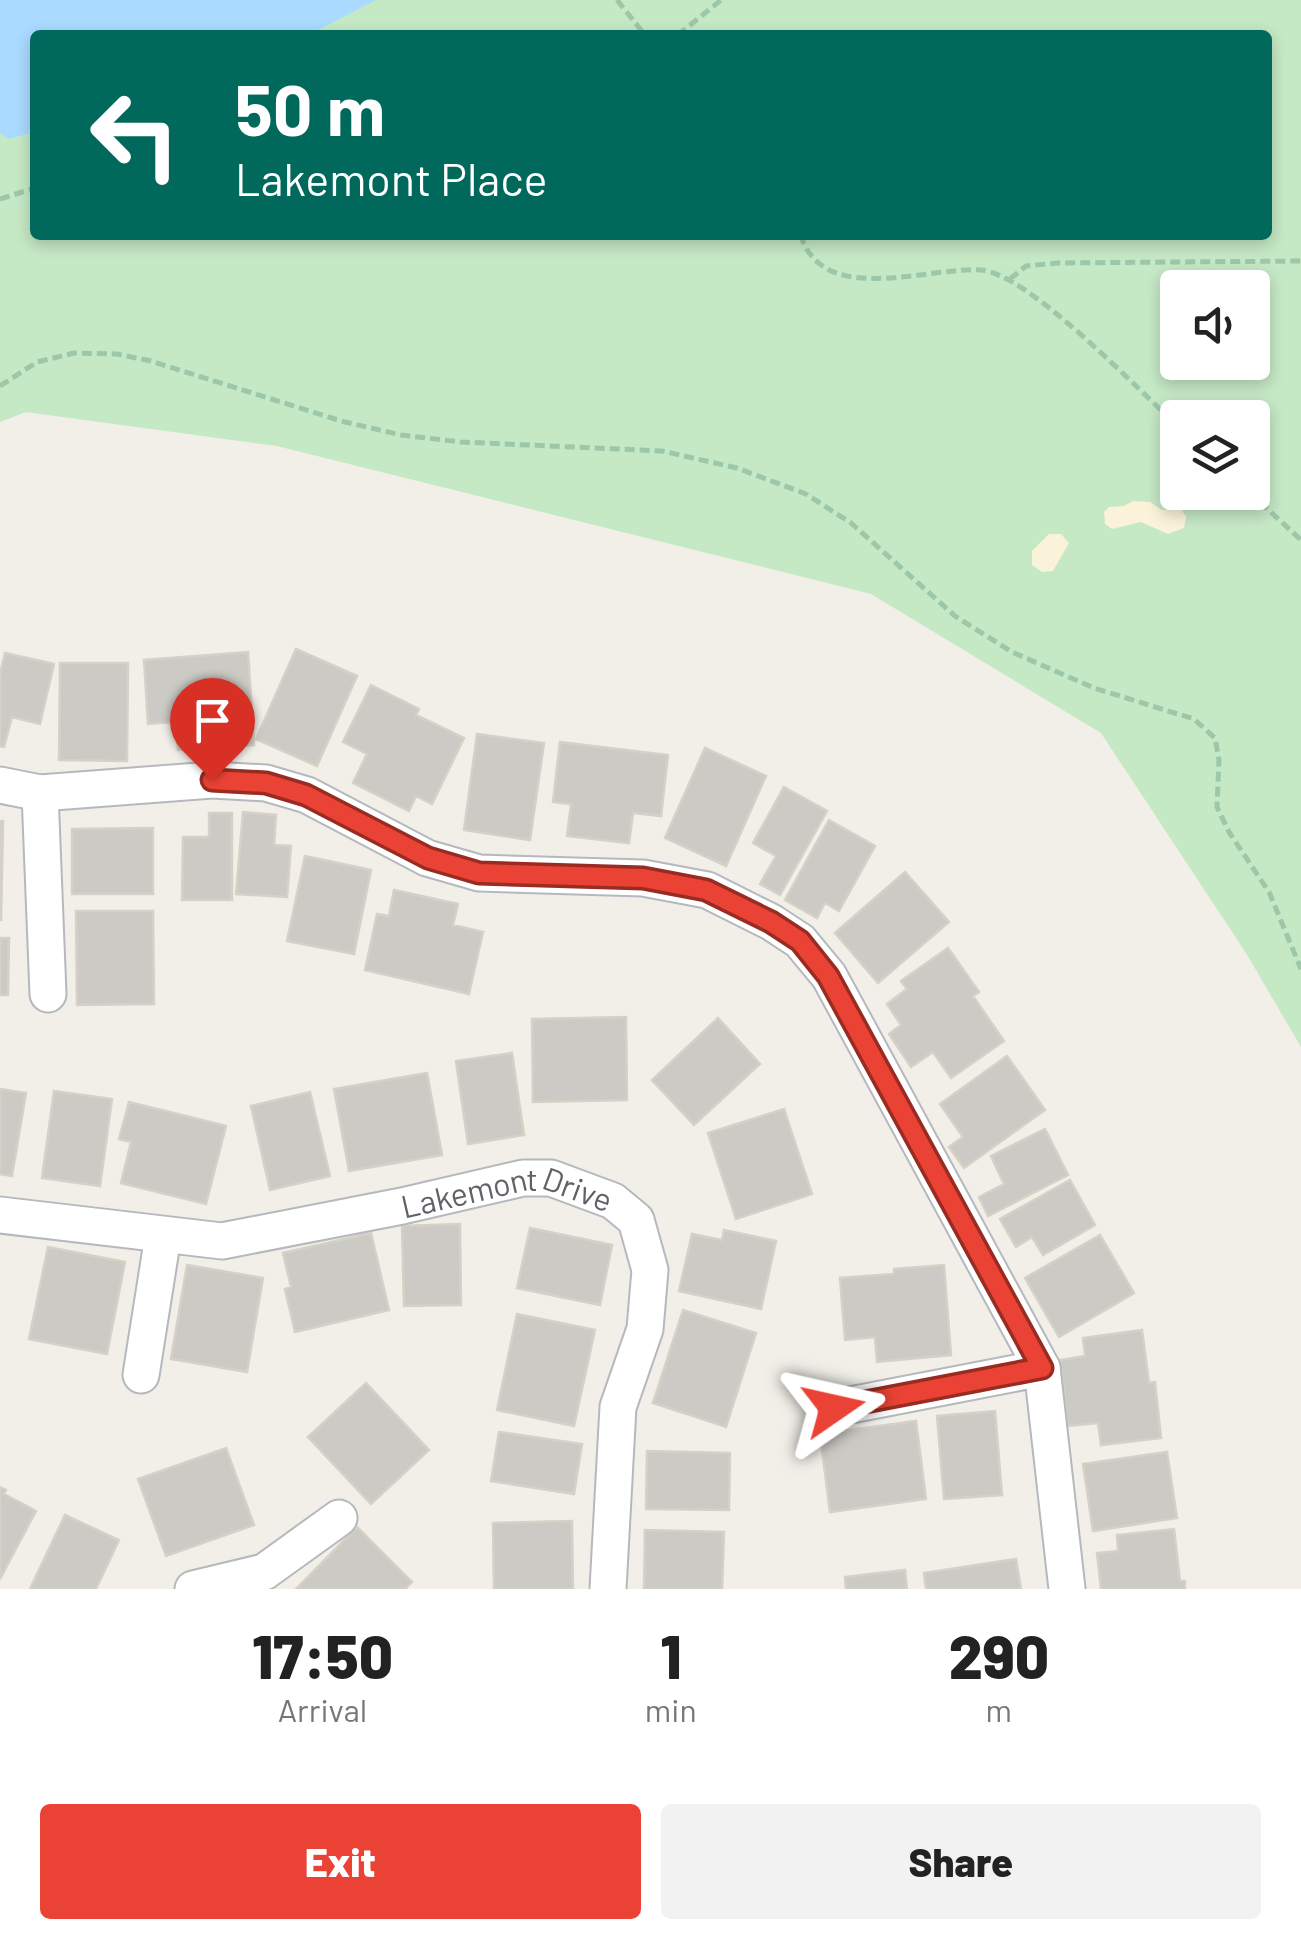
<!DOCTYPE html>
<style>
body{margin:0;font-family:Barlow,sans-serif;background:#f2f2f2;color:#222;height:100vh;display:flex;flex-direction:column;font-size:38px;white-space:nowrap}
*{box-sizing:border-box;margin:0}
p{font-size:32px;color:#767676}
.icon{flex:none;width:55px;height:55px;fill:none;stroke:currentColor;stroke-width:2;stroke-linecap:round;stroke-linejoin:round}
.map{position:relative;height:1589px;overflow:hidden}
.details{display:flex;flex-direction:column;background:#fff;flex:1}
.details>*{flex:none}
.guide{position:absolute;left:30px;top:30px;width:1242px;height:210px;border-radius:10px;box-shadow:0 5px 15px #0003;background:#00695c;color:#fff;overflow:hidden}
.buttons{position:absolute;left:1160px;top:270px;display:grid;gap:20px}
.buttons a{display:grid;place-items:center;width:110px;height:110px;border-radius:10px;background:#fff;box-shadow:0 5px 15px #0003;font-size:50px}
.pin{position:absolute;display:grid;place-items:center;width:85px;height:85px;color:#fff;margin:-102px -42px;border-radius:50% 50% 50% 0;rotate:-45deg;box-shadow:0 0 10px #0007}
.pin .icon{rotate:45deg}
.me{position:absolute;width:110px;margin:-55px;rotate:79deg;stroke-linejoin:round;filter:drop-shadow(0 0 8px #0008)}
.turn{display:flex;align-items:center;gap:35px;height:210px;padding:0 40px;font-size:45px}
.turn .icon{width:130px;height:130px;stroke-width:2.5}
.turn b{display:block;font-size:70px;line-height:85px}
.eta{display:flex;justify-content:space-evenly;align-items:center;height:170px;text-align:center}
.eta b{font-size:60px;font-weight:800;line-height:70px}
.action{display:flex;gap:20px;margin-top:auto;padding:20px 40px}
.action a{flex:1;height:115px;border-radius:10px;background:#ea4335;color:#fff;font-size:40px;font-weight:800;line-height:115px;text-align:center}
.action a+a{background:#f2f2f2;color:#222}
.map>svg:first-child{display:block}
.green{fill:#c5e8c5;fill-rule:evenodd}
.sand{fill:#fbf3d9}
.water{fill:#aadaff}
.building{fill:#cccac5;stroke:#d6d1c6;stroke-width:2.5}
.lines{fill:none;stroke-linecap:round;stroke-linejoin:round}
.minor-casing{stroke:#b5b8bc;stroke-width:39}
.path{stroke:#9cc7a9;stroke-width:5;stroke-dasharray:10 5;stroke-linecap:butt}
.minor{stroke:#fff;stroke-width:35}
.route-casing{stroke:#982c22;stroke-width:25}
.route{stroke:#ea4335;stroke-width:18}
.labels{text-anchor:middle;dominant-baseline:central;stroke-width:8;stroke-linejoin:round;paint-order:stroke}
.street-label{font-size:32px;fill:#5f6368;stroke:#fff}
</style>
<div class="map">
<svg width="1301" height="1589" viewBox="0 0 1301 1589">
<rect width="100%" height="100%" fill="#f1efe8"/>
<path class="green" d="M0,0H1301V1047L1246,953L1101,733L871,594L277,446L26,412L0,422ZM35,35H1268V235H35ZM1178,288H1252V362H1178ZM1178,418H1252V492H1178Z"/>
<path class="sand" d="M1133,501L1150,502L1162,510L1181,509L1186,517L1184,528L1168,534L1141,522L1112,529L1105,524L1104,512L1109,507L1124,506Z
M1049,534H1061L1069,543L1053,571L1042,572L1032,565V551Z"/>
<path class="water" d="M0,0H376L308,35H35V132L8,139L0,133Z"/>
<path class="building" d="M296,649L357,676L317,766L256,739Z
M248,652L254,745L178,750L176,722L148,724L144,660Z
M5,653L54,664L40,724L12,717L4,747L0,746V674Z
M60,663H128L127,761L59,760Z
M371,685L419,709L416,715L464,738L432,804L416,796L409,811L353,783L367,754L343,742Z
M477,734L544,743L530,840L464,830Z
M560,742L668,755L661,816L633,813L629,843L567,836L571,804L553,802Z
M705,748L766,776L726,866L665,838Z
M784,787L827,811L780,895L760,884L776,856L753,843Z
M243,812L276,815L274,845L291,846L287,897L236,894Z
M209,813H232V900H182L183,837H209Z
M829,820L875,846L839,911L825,903L817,918L785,900Z
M0,821H3L1,920H0Z
M153,828V894H72V829Z
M305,856L371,870L354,954L287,941Z
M905,872L949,922L878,983L835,933Z
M394,890L458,904L453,925L483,932L469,994L365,970L377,914L389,916Z
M76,911H153L154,1004L77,1005Z
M0,938H9L8,995H0Z
M948,948L979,992L973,996L1004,1041L951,1078L933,1052L911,1067L889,1034L901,1025L887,1004L907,989L901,981Z
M626,1017L627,1100L533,1102L532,1019Z
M718,1018L760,1064L694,1125L652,1080Z
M512,1053L524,1135L468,1144L456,1061Z
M1007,1056L1045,1110L964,1168L949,1147L963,1137L940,1104Z
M427,1073L442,1155L349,1171L334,1089Z
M0,1089L26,1093L12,1176L0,1174Z
M54,1091L112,1099L100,1186L42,1178Z
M310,1092L330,1176L270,1190L251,1106Z
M129,1102L226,1126L206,1204L121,1183L131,1142L119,1139Z
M784,1109L812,1194L736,1219L708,1133Z
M1045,1129L1068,1175L988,1216L979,1197L1004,1184L991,1156Z
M1070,1180L1095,1225L1043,1255L1032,1237L1016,1247L1000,1219Z
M460,1224L461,1305L404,1306L402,1226Z
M530,1228L612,1245L600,1305L517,1288Z
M724,1230L776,1241L761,1309L679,1291L692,1234L722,1240Z
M371,1233L389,1310L295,1332L285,1289L291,1287L283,1253Z
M1100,1235L1134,1293L1059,1337L1025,1278Z
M48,1247L125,1262L107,1354L29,1339Z
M187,1265L263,1278L247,1372L171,1359Z
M944,1265L951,1355L877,1362L875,1337L845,1340L840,1278L894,1274V1269Z
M683,1310L756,1333L726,1427L653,1403Z
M517,1314L595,1330L574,1426L497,1410Z
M1142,1330L1149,1383L1155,1382L1161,1438L1101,1445L1098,1423L1068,1426L1060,1360L1085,1356L1083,1338Z
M366,1383L429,1450L371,1504L308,1437Z
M995,1411L1002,1495L944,1499L937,1416Z
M916,1421L926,1499L830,1512L820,1434Z
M499,1432L582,1444L574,1494L491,1481Z
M226,1448L254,1525L166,1556L138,1479Z
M647,1451L730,1453L729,1510L646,1509Z
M1167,1452L1177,1518L1093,1531L1083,1464Z
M0,1487L6,1490L4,1494L36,1511L0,1579Z
M65,1515L119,1540L96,1589H30Z
M572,1521L573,1589H494L493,1523Z
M357,1527L412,1582L405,1589H296Z
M1174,1529L1180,1581H1185V1589H1101L1097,1553L1118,1551L1117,1535Z
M645,1530L724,1532L722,1589H644Z
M1016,1559L1021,1589H926L924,1573Z
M905,1570L907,1589H846L845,1577Z"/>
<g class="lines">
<g class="minor-casing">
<g id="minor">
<path d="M0,785L40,793L212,780L266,783L307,795L427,858L479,873L643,878L707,890L771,922L800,941L829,976L1042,1368L1067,1589"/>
<path d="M40,793L48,994"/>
<path id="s1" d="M0,1215L222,1241L402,1206L523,1178H551L613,1201L636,1220L650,1270L645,1329L618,1407L608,1589"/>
<path d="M141,1375L163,1236"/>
<path d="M835,1408L1042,1368"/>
<path d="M193,1589L264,1572L339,1518"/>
</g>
</g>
<path class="path" d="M617,0L645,35
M678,35L721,0
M0,199L35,188
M800,235C803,241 806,250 811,255C844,299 934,267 981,270C1029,274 1138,390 1178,426
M1010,279L1026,266L1057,263L1301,261
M0,386L37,362L74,353L117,354L151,361L341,421L401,435L461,442L662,451L737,468L806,494L851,523L955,616L1012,652L1094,688L1194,719L1215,738L1219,760L1217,807L1229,832L1269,892L1301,969
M1249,492L1301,540"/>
<use href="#minor" class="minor"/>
</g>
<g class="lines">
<g class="route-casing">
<path id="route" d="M212,780L266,783L306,795L428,858L479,873L643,878L706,890L771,922L800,941L828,976L1042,1368L834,1408"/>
</g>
<use href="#route" class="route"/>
</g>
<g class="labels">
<g class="street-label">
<text stroke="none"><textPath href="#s1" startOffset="515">Lakemont Drive</textPath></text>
</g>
</g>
</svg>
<div class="buttons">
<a><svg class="icon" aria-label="sound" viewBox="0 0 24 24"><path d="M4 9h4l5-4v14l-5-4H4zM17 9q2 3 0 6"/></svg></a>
<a><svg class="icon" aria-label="layers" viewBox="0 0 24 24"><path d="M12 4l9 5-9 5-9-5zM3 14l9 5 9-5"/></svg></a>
</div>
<div class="pin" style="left:212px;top:780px;background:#d93025"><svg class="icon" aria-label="arrive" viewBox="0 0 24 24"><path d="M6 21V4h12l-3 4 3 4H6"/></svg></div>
<svg class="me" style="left:834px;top:1408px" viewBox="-20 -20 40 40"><path d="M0-17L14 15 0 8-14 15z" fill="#ea4335" stroke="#fff" stroke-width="4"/></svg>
<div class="guide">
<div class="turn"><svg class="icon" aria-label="left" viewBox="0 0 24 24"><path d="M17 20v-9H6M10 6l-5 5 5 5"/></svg><div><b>50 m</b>Lakemont Place</div></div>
</div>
</div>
<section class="details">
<div class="eta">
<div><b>17:50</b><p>Arrival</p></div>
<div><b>1</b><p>min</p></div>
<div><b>290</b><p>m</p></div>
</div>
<div class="action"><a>Exit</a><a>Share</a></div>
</section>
